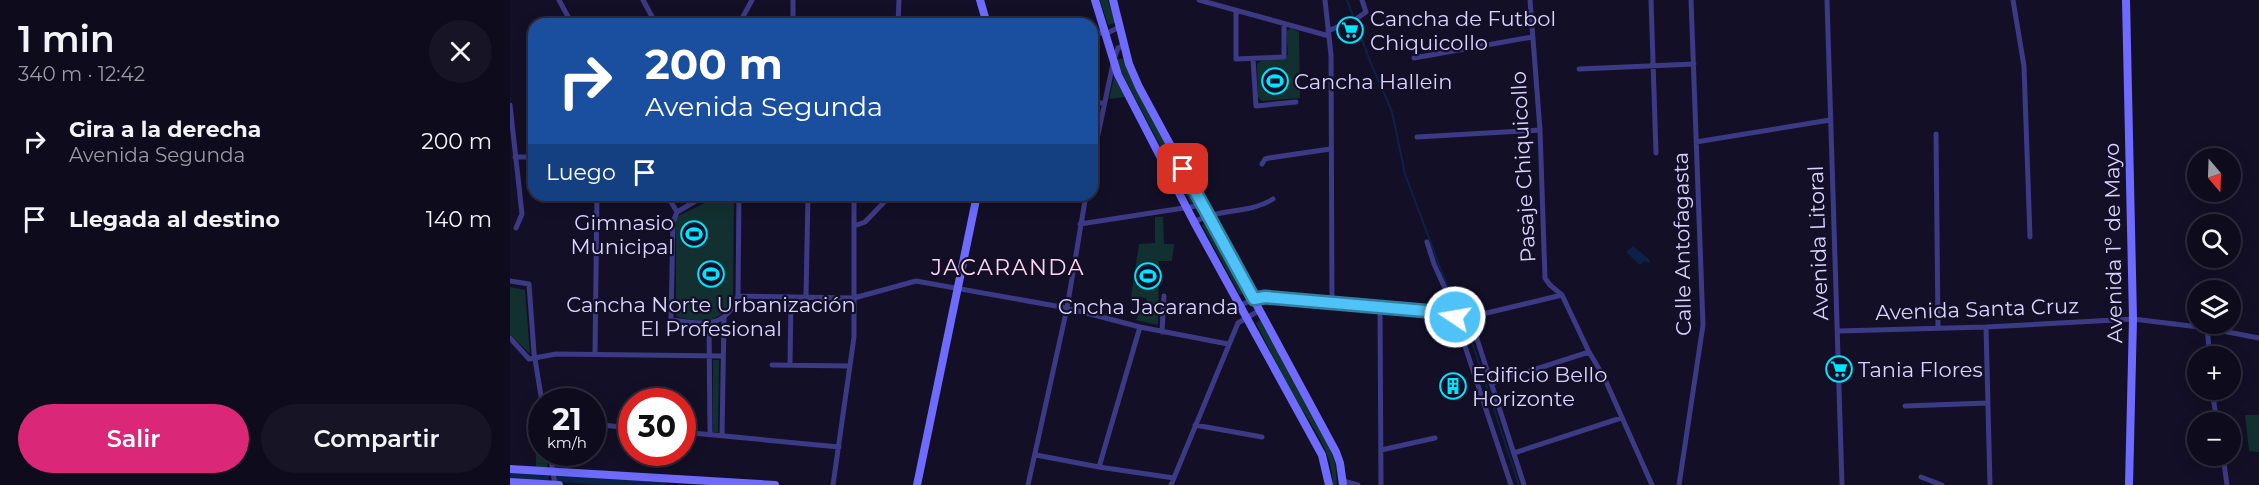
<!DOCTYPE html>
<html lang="es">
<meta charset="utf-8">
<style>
body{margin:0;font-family:Montserrat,sans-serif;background:#171425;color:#f1f3f6;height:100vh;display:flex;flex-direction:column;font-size:22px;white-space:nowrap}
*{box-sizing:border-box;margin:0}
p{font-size:20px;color:#9b9ba3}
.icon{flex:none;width:33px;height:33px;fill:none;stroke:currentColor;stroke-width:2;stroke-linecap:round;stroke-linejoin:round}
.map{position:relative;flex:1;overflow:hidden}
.side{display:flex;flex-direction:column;background:#0e0b1c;width:510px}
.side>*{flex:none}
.hud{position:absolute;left:18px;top:18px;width:570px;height:183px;border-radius:18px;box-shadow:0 3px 15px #0003,0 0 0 2px #2e2b3b;background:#1a4fa0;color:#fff;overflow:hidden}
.needle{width:39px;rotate:161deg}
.buttons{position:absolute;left:1677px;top:148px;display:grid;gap:12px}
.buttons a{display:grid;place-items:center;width:54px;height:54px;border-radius:50%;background:#0e0b1c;box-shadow:0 3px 15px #0003,0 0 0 2px #2e2b3b;font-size:30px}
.speed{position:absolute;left:18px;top:388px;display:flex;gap:12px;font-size:30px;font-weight:700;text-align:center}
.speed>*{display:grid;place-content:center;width:78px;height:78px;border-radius:50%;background:#0e0b1c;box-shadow:0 3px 15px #0003,0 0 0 2px #2e2b3b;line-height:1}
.speed small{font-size:15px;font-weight:400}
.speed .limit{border:9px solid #d22;background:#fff;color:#111}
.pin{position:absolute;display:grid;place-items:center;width:51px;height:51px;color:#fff;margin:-26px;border-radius:12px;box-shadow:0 3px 9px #0006}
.me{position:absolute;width:66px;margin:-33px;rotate:282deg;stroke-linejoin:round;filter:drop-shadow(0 0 4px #0008)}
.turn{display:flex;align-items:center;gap:21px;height:126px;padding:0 18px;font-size:27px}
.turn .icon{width:78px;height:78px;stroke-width:2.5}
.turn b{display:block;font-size:42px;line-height:51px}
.then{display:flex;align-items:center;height:57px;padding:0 18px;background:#0003;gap:12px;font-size:22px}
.round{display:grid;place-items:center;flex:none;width:63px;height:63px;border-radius:32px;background:#171425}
.headline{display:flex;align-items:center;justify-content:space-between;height:102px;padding:0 18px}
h1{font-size:36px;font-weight:600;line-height:45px}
.cta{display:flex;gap:12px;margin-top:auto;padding:12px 18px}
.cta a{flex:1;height:69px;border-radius:36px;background:#db2777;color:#fff;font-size:24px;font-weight:600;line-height:69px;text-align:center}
.cta a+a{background:#171425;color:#f1f3f6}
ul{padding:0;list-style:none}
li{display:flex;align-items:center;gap:18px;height:78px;padding:0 18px}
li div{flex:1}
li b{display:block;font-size:22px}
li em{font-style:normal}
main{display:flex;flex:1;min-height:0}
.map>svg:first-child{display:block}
.green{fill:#12302f}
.water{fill:#0c2248}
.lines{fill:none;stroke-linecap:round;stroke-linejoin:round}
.stream{stroke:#0c2248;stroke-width:2}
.canal{stroke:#0c2248;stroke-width:8}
.street{stroke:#3d3a85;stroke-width:5}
.secondary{stroke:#6f6bff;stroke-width:8}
.route-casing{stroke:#337fa1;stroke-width:15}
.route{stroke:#4fc3f7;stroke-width:10}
.labels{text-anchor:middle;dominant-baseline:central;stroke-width:4.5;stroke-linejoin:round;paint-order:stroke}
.poi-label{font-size:21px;fill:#d9d4ff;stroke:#130f26;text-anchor:start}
.street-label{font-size:21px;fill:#d9d4ff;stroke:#130f26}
.neighbourhood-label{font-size:22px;letter-spacing:1.5px;fill:#ffd6f0;stroke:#130f26}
</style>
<main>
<section class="side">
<div class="headline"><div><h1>1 min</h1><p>340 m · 12:42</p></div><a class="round"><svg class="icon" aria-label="close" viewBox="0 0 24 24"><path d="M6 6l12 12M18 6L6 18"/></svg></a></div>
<ul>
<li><svg class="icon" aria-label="right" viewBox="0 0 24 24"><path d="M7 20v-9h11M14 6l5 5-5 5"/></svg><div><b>Gira a la derecha</b><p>Avenida Segunda</p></div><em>200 m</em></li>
<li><svg class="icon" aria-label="arrive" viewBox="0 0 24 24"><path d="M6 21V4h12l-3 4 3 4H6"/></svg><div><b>Llegada al destino</b></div><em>140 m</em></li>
</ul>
<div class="cta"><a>Salir</a><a>Compartir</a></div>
</section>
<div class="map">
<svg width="1749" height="485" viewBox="0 0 1749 485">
<rect width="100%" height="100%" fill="#130f26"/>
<path class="green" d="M590,0H598L605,23L598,25Z
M781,28L789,32L790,98L752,101L748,97L747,64L751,61L776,58L778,54L776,31Z
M614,58L623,83L687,203L681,204L613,75L607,60Z
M604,77L615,97L599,99Z
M211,195H224L223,295C214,324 194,323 168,317L166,315V217Z
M645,217H653L654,244H664L662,261H649L648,325L626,320L637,298L621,297L629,244L645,243Z
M696,223L734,293L730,295L692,225Z
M0,287L15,290L20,354L0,334Z
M750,320L820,449L825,462L827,485H823C823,450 799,423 782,393C770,370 758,347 746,323Z
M203,360H209L208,432H203Z
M25,414L27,415L31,435L32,453H35L38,466L35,468L26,467Z
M1735,415H1749V452L1739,451Z"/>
<path class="water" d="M1123,246L1140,260L1139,263L1134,261L1130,265L1116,252Z"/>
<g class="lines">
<path class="stream" d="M837,0L860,61L882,112L895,174L934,278L959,333L1009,485"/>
<path class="canal" d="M0,475L35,477
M50,478L152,485"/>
<path class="street" d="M49,0L62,24
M133,0L146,24
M283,0V24
M689,0L819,36
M815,0L821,55L822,303
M1020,0L1030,130L1035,278L1040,285L1052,295L1079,352L1094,377L1142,485
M1141,0L1146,153
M1317,0L1332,485
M1503,0L1514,66L1520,237
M726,12V59L774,57V24
M229,24L242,0
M388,24L389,0
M461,24L476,20
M514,24C526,16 538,21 551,24
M582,31L595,34L610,27
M818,31L846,19L856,12L852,0
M904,58L1022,37
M743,59L746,106L786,102
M1069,69L1184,64
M582,103H594
M0,105L12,214L6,228
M1426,134L1428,327
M907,137L1030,130
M1186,142L1320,120
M5,157H24
M582,163L604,59L608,48L614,45
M752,164L755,159L759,158L820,149
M157,195L167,212L163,222L161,320C191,323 215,331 228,296L229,195
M167,212L196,195
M684,222C709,208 740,214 763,199
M570,224L693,205
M344,226L355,222L381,195
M917,242L924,264L938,295L1001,485
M0,281L19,284L24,353L32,402
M228,296L344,298L406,281L557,308L630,327L718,344
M296,296L298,195
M731,305L748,297H755L927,312L949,318L960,317L1052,295
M870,307L871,485
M960,317L1014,485
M199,324L200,435
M1476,327L1480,485
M1697,328L1700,357
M1328,331L1476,327L1623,319L1697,328L1749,338
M652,332L654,296
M0,338L19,359L46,354L213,356
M85,354L87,195
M262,365L340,366
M280,365L281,297
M982,383L1079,352
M1702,390L1707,423
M1395,406L1478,403
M82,424L122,428
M685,425L752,437
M172,432L329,447
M212,436L214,318
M871,450L925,438
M40,453L45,485
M1004,453L1111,418
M526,455L589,467L664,478
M1713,456L1717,485
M589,467L630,327
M1411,477L1432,485
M833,481L848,485
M323,485L344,337V195
M518,485L557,308L576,195
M661,485L728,323L750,310
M1169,485L1193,325L1181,0"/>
<path class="secondary" d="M470,0L477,24
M585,0L608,75L684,222L812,455L819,485
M603,0L619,64L629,87L826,452L830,463L833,485
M1616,0L1623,319L1619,485
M0,469L265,485
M0,482L49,485
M407,485L467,195"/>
</g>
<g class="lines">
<g class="route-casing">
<path id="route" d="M673,169L744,299L755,297L927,312L945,317"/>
</g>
<use href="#route" class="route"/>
</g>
<defs>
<g id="supermarket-ring" transform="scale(1.35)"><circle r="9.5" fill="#130f26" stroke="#00e5ff" stroke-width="1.5"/><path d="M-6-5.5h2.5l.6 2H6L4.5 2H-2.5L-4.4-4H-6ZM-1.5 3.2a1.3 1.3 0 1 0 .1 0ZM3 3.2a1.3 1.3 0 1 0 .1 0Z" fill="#00e5ff"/></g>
<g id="stadium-ring" transform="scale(1.35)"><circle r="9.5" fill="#130f26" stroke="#00e5ff" stroke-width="1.5"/><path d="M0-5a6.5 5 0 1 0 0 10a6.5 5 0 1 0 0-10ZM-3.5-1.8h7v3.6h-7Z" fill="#00e5ff"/></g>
<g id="building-ring" transform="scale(1.35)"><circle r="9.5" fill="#130f26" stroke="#00e5ff" stroke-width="1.5"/><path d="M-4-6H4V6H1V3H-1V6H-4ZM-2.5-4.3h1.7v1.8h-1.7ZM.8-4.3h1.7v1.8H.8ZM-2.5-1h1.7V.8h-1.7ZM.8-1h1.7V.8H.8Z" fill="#00e5ff"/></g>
</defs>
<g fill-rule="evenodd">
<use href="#supermarket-ring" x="840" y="30"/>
<use href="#stadium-ring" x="765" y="81"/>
<use href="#stadium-ring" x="184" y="234"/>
<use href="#stadium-ring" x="201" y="274"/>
<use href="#stadium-ring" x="638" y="276"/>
<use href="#supermarket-ring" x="1329" y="369"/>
<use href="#building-ring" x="943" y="386"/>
</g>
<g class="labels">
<g class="poi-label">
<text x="860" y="18">Cancha de Futbol<tspan x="860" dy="24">Chiquicollo</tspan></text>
<text x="784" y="81">Cancha Hallein</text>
<text x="164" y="222" text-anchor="end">Gimnasio<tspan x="164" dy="24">Municipal</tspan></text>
<text x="201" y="304" text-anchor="middle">Cancha Norte Urbanización<tspan x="201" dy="24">El Profesional</tspan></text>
<text x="638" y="306" text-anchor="middle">Cncha Jacaranda</text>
<text x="1348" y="369">Tania Flores</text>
<text x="962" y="374">Edificio Bello<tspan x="962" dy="24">Horizonte</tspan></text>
</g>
<g class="street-label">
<text transform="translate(1013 167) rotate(-93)">Pasaje Chiquicollo</text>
<text transform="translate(1308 243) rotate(-92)">Avenida Litoral</text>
<text transform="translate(1603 243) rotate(-91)">Avenida 1º de Mayo</text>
<text transform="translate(1172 244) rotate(-91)">Calle Antofagasta</text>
<text transform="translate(1467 309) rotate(-2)">Avenida Santa Cruz</text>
</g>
<g class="neighbourhood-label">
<text x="498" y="267">JACARANDA</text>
</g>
</g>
</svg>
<div class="buttons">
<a><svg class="needle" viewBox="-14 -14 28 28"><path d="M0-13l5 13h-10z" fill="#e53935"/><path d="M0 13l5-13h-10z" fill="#9b9ba3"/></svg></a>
<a><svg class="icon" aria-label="search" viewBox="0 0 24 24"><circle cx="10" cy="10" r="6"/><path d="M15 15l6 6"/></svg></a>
<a><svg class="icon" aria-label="layers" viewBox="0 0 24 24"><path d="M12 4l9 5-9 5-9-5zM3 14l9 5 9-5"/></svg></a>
<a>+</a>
<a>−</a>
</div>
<div class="speed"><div>21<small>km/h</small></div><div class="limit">30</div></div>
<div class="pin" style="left:673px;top:169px;background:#d93025"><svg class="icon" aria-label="arrive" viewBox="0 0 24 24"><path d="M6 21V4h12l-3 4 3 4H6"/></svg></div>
<svg class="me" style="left:945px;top:317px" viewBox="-20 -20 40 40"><circle r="17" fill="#4fc3f7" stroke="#fff" stroke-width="3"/><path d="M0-11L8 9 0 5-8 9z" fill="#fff"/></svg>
<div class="hud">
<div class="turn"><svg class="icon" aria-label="right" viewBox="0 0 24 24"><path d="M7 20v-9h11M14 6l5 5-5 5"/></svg><div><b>200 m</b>Avenida Segunda</div></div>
<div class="then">Luego<svg class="icon" aria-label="arrive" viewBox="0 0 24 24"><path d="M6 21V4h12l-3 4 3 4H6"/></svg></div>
</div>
</div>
</main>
